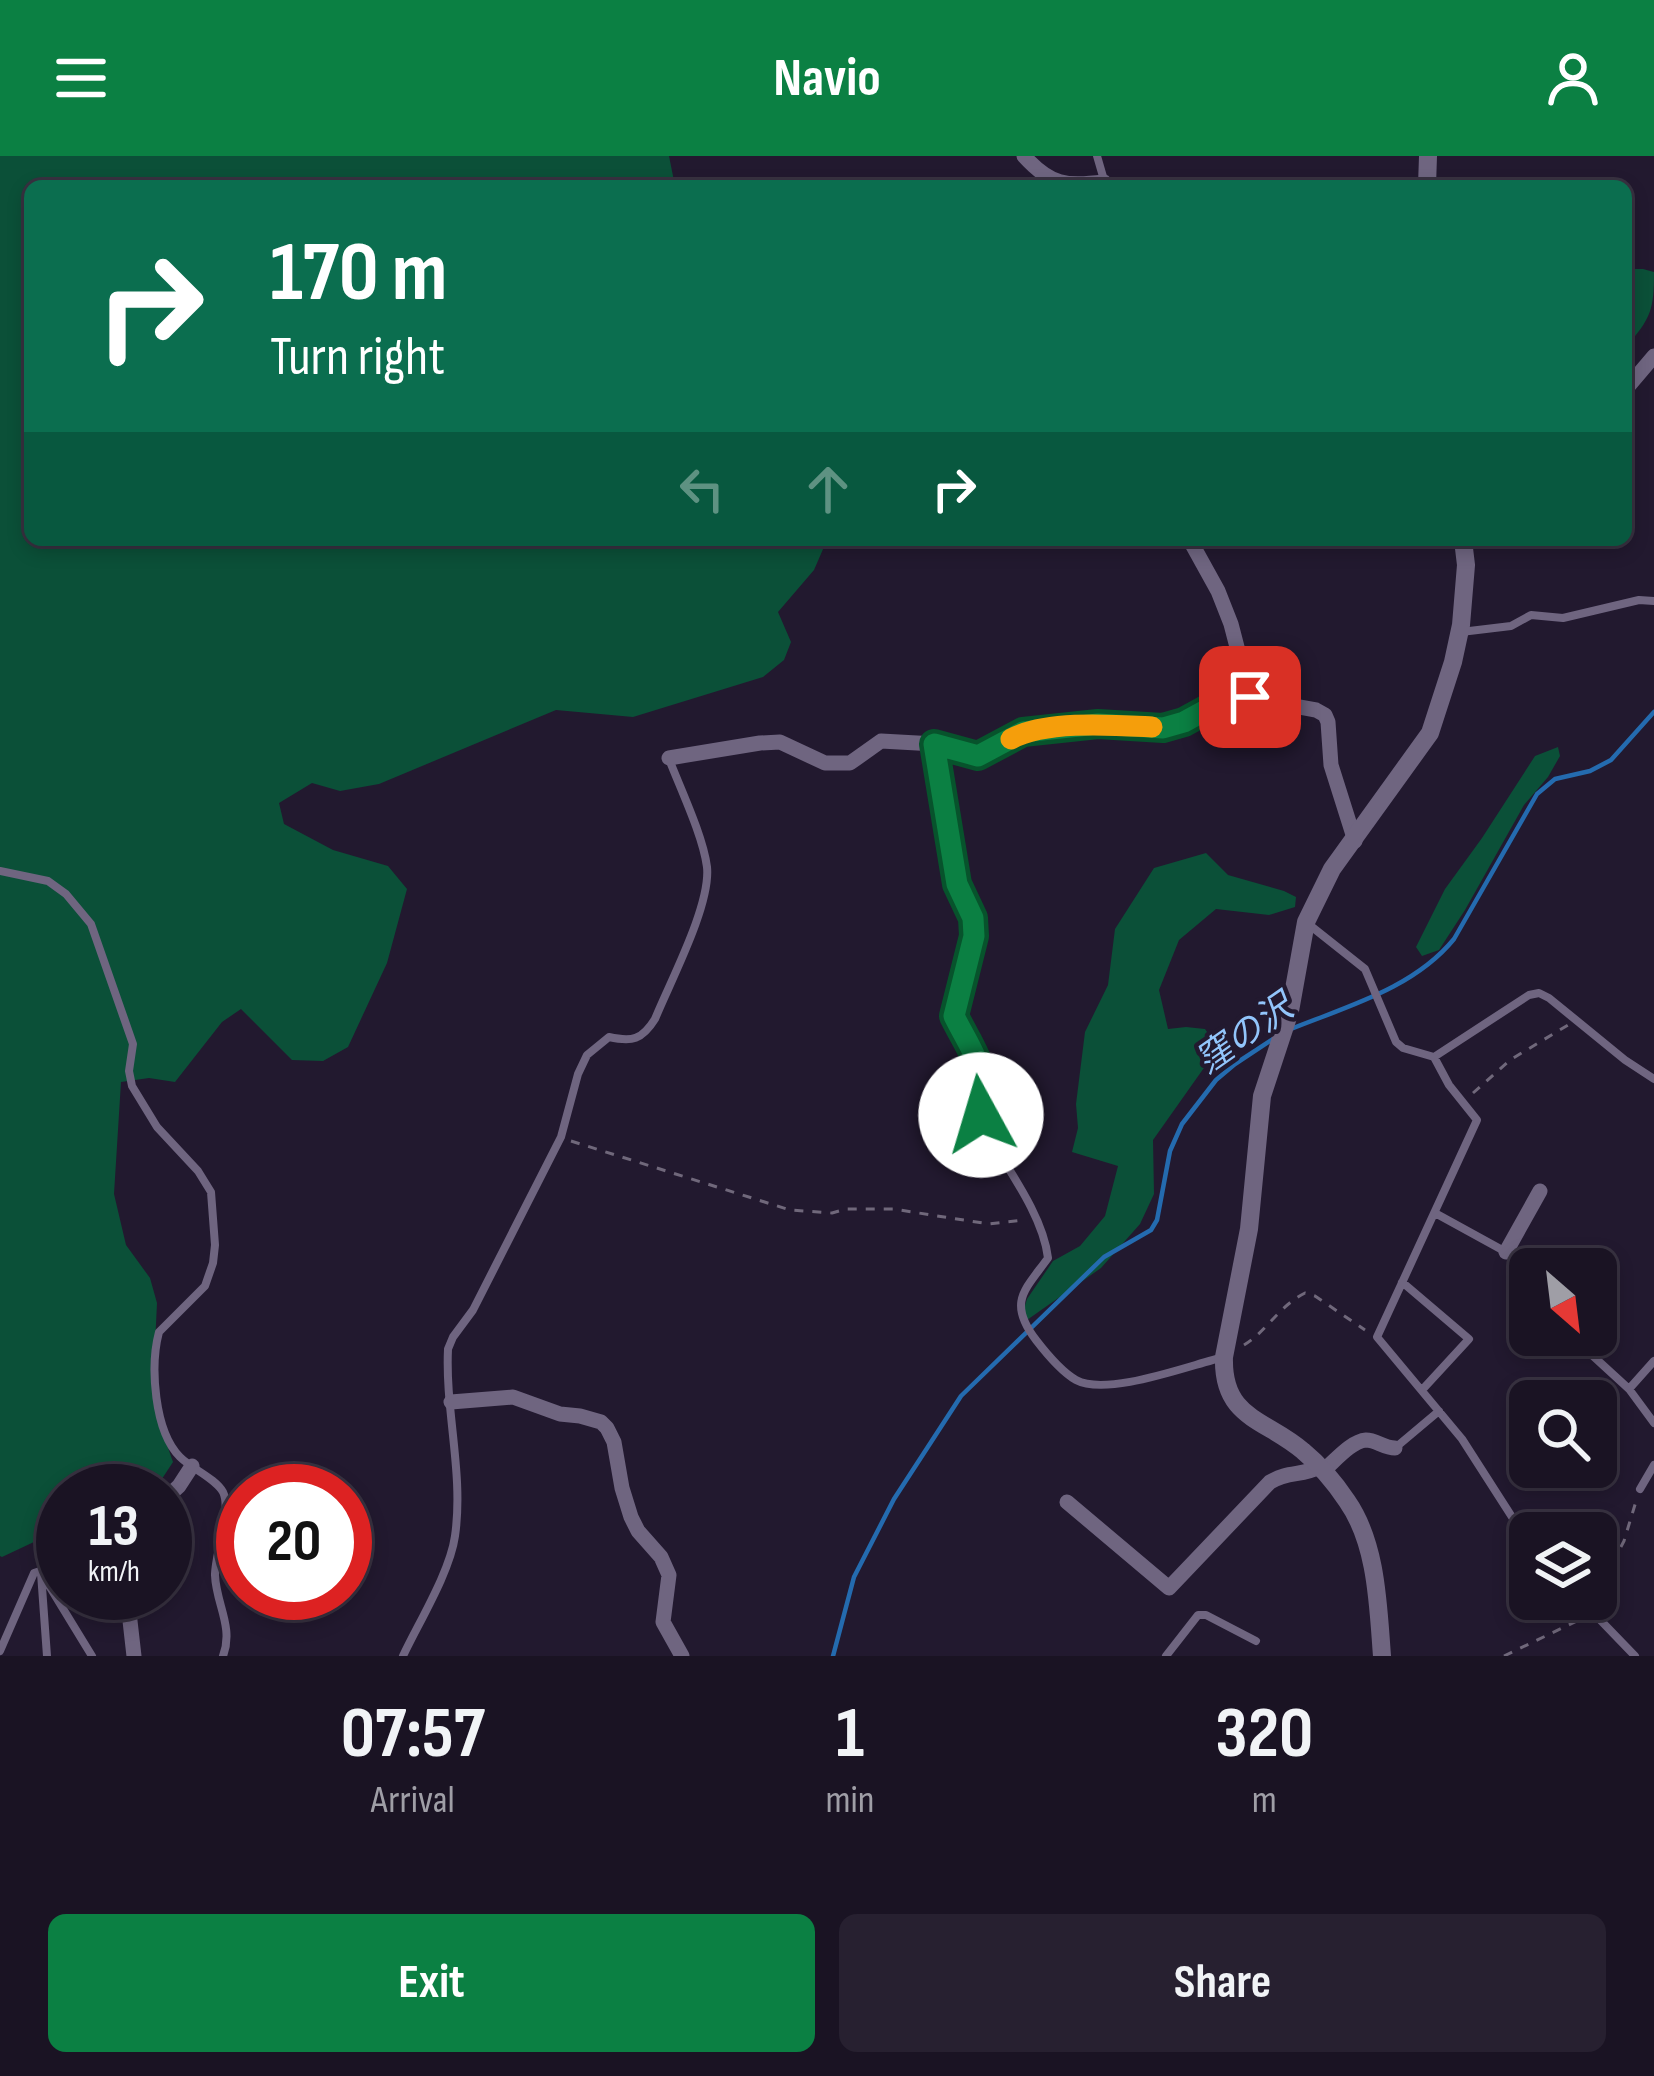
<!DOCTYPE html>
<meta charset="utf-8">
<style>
body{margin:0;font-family:"Sofia Sans Condensed","Noto Sans JP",sans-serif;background:#272030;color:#f1f3f6;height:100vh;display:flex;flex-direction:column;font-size:45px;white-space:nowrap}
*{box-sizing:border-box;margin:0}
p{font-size:39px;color:#9f9ea6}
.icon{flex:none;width:66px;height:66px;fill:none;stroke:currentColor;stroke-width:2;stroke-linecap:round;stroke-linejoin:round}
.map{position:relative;height:1500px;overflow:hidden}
.sheet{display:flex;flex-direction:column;background:#1a1323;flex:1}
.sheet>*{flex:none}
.top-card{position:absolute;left:24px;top:24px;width:1608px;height:366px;border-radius:18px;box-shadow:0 6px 18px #0003,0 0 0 3px #383241;background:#0b6e4f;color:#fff;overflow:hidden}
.needle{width:78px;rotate:152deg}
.fabs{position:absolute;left:1509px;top:1092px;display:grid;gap:24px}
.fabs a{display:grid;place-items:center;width:108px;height:108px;border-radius:18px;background:#1a1323;box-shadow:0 6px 18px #0003,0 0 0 3px #383241;font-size:60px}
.speed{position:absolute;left:36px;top:1308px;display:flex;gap:24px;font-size:60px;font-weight:700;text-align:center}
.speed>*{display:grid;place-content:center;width:156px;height:156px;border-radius:50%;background:#1a1323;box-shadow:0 6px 18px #0003,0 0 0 3px #383241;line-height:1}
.speed small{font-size:30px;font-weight:400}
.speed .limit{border:18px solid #d22;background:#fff;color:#111}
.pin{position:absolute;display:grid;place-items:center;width:102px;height:102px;color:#fff;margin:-51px;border-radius:24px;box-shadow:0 6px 18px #0006}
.me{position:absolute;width:132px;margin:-66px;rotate:354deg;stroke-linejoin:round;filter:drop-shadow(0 0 9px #0008)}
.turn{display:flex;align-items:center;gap:42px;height:252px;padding:0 48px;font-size:54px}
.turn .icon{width:156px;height:156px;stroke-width:2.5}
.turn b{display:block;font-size:84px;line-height:102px}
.lanes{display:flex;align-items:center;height:114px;padding:0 48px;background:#0003;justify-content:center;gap:60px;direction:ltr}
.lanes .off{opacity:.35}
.eta{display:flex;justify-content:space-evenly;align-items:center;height:204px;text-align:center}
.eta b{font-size:72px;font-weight:700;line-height:84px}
.button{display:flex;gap:24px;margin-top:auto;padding:24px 48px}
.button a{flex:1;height:138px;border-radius:18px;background:#0b8043;color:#fff;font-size:48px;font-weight:700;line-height:138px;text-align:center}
.button a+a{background:#272030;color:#f1f3f6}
header{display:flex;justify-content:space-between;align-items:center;height:156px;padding:0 48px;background:#0b8043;color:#fff;font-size:54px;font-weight:700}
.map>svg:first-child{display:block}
.forest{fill:#0b5038}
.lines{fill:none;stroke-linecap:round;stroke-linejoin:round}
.stream{stroke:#246baf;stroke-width:4.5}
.path{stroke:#70687b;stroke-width:3;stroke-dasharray:9 9;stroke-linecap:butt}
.service{stroke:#6f6580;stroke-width:8}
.minor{stroke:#6f6580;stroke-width:15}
.tertiary{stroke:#6f6580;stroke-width:18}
.route-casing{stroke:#07532c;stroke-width:30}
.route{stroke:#0b8043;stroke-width:21}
.slow{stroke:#f59e0b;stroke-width:21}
.labels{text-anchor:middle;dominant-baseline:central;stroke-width:9;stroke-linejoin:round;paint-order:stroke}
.water-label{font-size:36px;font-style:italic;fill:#92c5fb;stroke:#22192f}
</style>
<header><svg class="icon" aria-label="menu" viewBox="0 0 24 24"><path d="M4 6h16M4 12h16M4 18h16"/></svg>Navio<svg class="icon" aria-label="person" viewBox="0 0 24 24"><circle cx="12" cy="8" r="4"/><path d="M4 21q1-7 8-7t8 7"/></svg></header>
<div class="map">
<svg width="1654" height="1500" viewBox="0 0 1654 1500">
<rect width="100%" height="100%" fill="#22192f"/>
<path class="forest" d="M0,0H669L675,30H30V384H827L814,414L778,456L791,486L784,504L763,521L633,561L556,554L379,628L340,635L312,627L279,647L284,668L333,694L388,710L407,733L387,807L348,891L323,905L292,904L241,853L222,866L175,926L149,922L121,926L114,1038L126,1089L150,1122L157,1147L154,1210L160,1269L173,1306L154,1335H63V1380L36,1385L2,1401L0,1400Z
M1626,113H1643L1654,116C1654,154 1651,162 1626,191Z
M1558,591L1560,600L1548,621L1524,649L1465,754L1439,794L1422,800L1416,791L1445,733L1482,682L1535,600Z
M1206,697L1228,719L1284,735L1296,741L1295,751L1269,759L1216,753L1179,784L1159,834L1168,873L1186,871L1205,873L1218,892L1153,984L1154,1038L1140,1068L1101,1112L1027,1164L1022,1159L1027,1143L1053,1105L1080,1090L1105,1060L1118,1010L1072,996L1078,972L1076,948L1085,876L1108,829L1115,773L1154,712Z"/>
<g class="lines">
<path class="stream" d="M1291,873C1348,850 1414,832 1454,783L1537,638L1555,623L1590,615L1611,604L1654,556
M833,1500L854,1421L894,1343L961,1240L1104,1101L1151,1074L1157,1064L1170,995L1182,968L1216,924L1235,908L1276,881"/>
<path class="path" d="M1473,937L1510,904L1568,869
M571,985L790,1054L832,1057L846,1053H893L989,1068L1023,1064
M1244,1189C1267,1175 1279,1150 1305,1137L1315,1140L1365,1174
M1596,1439L1624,1385L1637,1342
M1504,1500L1583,1462"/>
<path class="service" d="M1097,0L1104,24
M1461,476L1511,470L1531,459L1563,462L1639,444L1654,445
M935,589L957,728L972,762L974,780L954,860C965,882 986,909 986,934C986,950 981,958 985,974C1007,1012 1043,1059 1048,1102C1025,1134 1007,1146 1036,1184C1046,1197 1062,1216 1076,1224C1107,1241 1190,1209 1224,1201
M0,715L48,725L66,738L91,768L133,888L129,915L132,930L157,971L198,1015L211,1036L215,1089L213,1107L205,1130L159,1176C150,1210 154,1275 180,1301C192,1313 215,1322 223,1336C232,1354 215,1397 215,1419C216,1448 234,1471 223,1500
M1307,767L1365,813L1396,886L1403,892L1434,901L1529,839L1539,837L1549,842L1625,904L1654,923
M1434,901L1449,929L1477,964L1377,1181L1462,1283L1530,1389
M1435,1057L1506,1096L1530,1121
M1402,1126L1469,1183L1422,1234
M1581,1179L1593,1200L1629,1233L1654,1205
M1629,1233L1654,1267
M1395,1292L1439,1255
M1640,1333L1654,1309
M41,1417L47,1500
M1580,1443L1635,1500
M0,1495L34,1417L40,1415L92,1500
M403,1500C419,1466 450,1416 455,1380C464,1318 445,1255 448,1193L453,1181L473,1154L561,981L578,918L587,899L609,881C632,886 642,884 655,863C670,826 711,749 707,711C703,680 681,634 669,603
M1166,1500L1198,1459H1206L1256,1485"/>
<path class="minor" d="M1024,0C1051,30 1066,30 1104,26L1105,30
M1626,233L1654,200
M1187,384L1192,388L1218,435L1231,468L1250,541
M669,602L760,587L780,586L825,607H850L881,585L935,588L978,600L1023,576L1098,568L1163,572L1184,566L1226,543L1239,540L1316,554L1325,559L1328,566L1331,609L1355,685
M1506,1096L1540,1035
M451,1246L513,1241L560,1258L580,1260L601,1266L607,1272L614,1286L622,1332L631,1361L638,1375L661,1401L669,1419L663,1466L682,1500
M1323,1315C1334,1306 1351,1285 1366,1284C1376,1284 1384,1292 1395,1292
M165,1343L179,1330L192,1310
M1067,1346L1169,1432L1270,1326C1288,1315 1302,1320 1319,1311
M132,1437L129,1456L134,1500"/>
<path class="tertiary" d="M1427,30L1428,0
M1382,1500C1378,1449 1377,1388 1347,1345C1335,1327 1320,1309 1303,1295C1266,1263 1222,1263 1224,1201L1249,1073L1262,940L1290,855L1306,766L1332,713L1430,577L1453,506L1461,469L1466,409L1463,384"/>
</g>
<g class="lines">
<g class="route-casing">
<path id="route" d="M981,959C990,915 973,898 954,860L974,780L973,762L957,728L934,588L978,600L1023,576L1098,568L1163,572L1184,566L1226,543L1250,541"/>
</g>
<use href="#route" class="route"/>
<path class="slow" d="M1011,583C1046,564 1113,569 1152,571"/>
</g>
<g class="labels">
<g class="water-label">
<text transform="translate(1245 879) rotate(-35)">窪の沢</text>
</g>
</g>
</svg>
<div class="fabs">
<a><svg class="needle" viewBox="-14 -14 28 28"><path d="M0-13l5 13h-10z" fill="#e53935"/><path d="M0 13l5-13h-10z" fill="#9f9ea6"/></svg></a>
<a><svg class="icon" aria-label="search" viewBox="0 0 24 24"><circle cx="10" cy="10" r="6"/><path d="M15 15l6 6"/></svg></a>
<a><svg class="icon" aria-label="layers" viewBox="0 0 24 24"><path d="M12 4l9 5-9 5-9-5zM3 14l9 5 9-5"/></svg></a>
</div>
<div class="speed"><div>13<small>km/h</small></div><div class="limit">20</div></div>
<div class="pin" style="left:1250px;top:541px;background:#d93025"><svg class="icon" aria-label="arrive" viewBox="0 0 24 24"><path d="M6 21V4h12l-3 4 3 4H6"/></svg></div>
<svg class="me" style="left:981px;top:959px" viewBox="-20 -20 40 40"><circle r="19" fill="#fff"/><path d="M0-13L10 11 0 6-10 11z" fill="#0b8043"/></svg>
<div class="top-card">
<div class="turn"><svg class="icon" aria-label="right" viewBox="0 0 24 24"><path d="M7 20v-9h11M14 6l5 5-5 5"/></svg><div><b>170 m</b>Turn right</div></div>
<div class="lanes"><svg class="icon off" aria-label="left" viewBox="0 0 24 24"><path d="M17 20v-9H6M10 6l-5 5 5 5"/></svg><svg class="icon off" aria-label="ahead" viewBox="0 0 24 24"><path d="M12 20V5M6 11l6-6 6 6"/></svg><svg class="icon" aria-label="right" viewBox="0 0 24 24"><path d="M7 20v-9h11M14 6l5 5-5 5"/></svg></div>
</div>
</div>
<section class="sheet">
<div class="eta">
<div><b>07:57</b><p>Arrival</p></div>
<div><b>1</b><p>min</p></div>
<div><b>320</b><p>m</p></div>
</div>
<div class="button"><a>Exit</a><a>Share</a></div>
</section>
